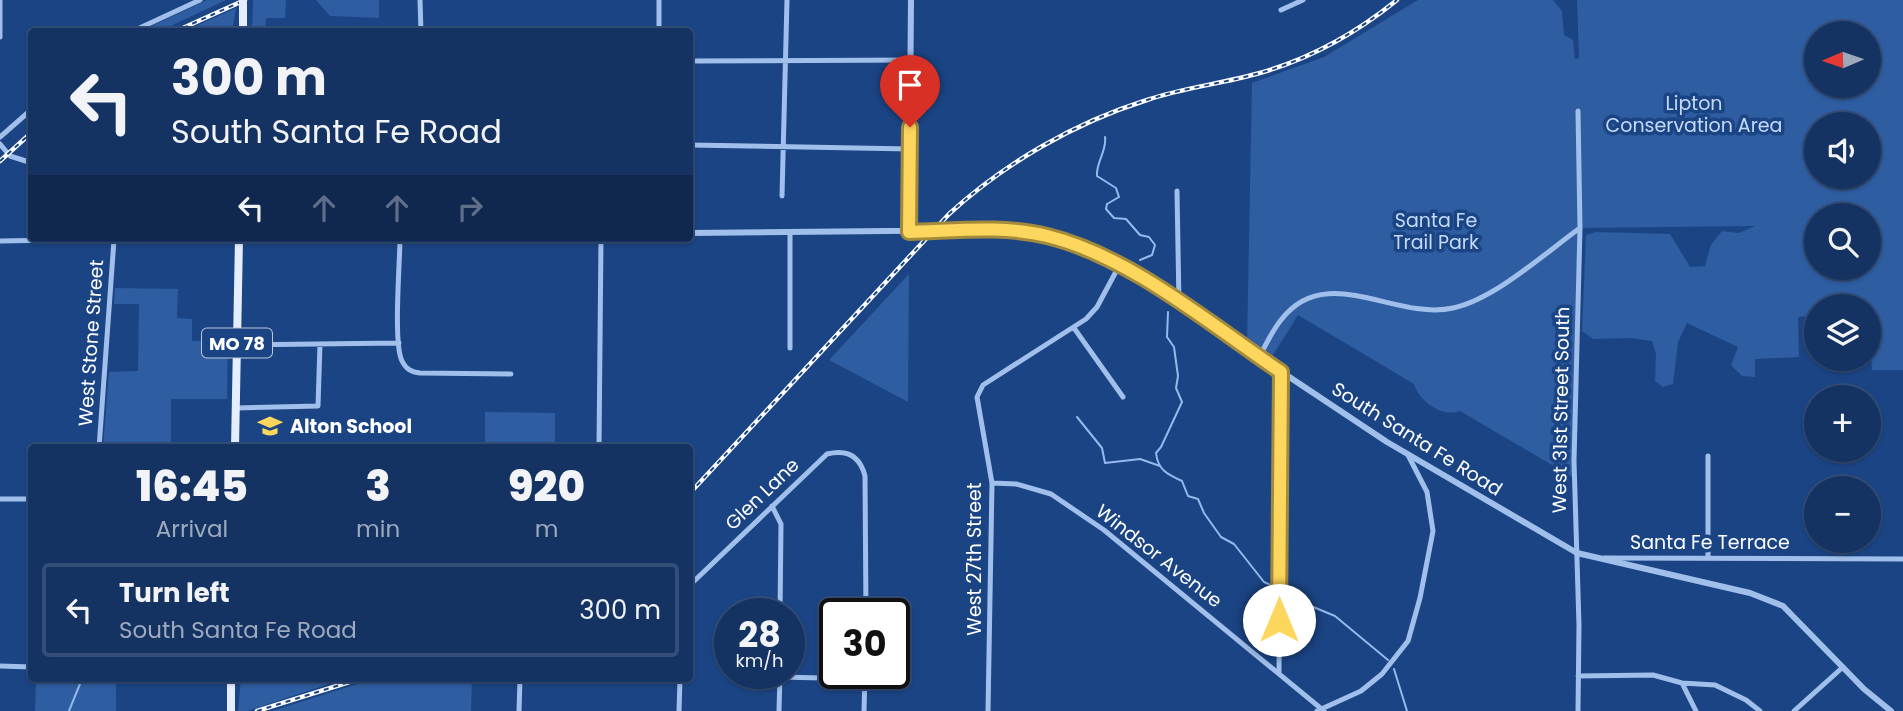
<!DOCTYPE html>
<meta charset="utf-8">
<style>
body{margin:0;font-family:Poppins,sans-serif;background:#1d3b69;color:#f1f3f6;height:100vh;display:flex;flex-direction:column;font-size:26px;white-space:nowrap}
*{box-sizing:border-box;margin:0}
p{font-size:23px;color:#9daabe}
.icon{flex:none;width:38px;height:38px;fill:none;stroke:currentColor;stroke-width:2;stroke-linecap:round;stroke-linejoin:round}
.map{position:relative;flex:1;overflow:hidden}
.side{position:absolute;left:28px;top:444px;width:665px;height:238px;display:flex;flex-direction:column;background:#143363;border-radius:7px;box-shadow:0 2px 5px #0004,0 0 0 2px #334e78}
.side>*{flex:none}
.guide{position:absolute;left:28px;top:28px;width:665px;height:214px;border-radius:7px;box-shadow:0 2px 5px #0004,0 0 0 2px #334e78;background:#143363;color:#f1f3f6;overflow:hidden}
.needle{width:46px;rotate:268deg}
.buttons{position:absolute;left:1804px;top:21px;display:grid;gap:14px}
.buttons a{display:grid;place-items:center;width:77px;height:77px;border-radius:50%;background:#143363;box-shadow:0 2px 5px #0004,0 0 0 2px #334e78;font-size:35px}
.speed{position:absolute;left:714px;top:598px;display:flex;gap:14px;font-size:35px;font-weight:700;text-align:center}
.speed>*{display:grid;place-content:center;width:91px;height:91px;border-radius:50%;background:#143363;box-shadow:0 2px 5px #0004,0 0 0 2px #334e78;line-height:1}
.speed small{font-size:18px;font-weight:400}
.speed .limit{border:4px solid #111;border-radius:10px;background:#fff;color:#111}
.pin{position:absolute;display:grid;place-items:center;width:60px;height:60px;color:#fff;margin:-72px -30px;border-radius:50% 50% 50% 0;rotate:-45deg;box-shadow:0 0 7px #0007}
.pin .icon{rotate:45deg}
.me{position:absolute;width:77px;margin:-38px;rotate:0deg;stroke-linejoin:round;filter:drop-shadow(0 0 5px #0008)}
.turn{display:flex;align-items:center;gap:24px;height:147px;padding:0 28px;font-size:32px}
.turn .icon{width:91px;height:91px;stroke-width:2.5}
.turn b{display:block;font-size:49px;line-height:60px}
.lanes{display:flex;align-items:center;height:66px;padding:0 28px;background:#0003;justify-content:center;gap:35px;direction:ltr}
.lanes .off{opacity:.35}
.eta{display:flex;justify-content:space-evenly;align-items:center;height:119px;text-align:center}
.eta b{font-size:42px;font-weight:800;line-height:49px}
ul{padding:0;list-style:none}
li{display:flex;align-items:center;gap:21px;height:94px;margin:0 14px 10px;padding:0 14px;border:4px solid #334e78;border-radius:7px}
li div{flex:1}
li b{display:block;font-size:26px}
li em{font-style:normal}
.map>svg:first-child{display:block}
.green{fill:#2e5da2;fill-rule:evenodd}
.lines{fill:none;stroke-linecap:round;stroke-linejoin:round}
.stream{stroke:#93b9ed;stroke-width:2}
.minor{stroke:#a1bfeb;stroke-width:5}
.tertiary{stroke:#a1bfeb;stroke-width:6}
.primary{stroke:#e5eeff;stroke-width:8}
.rail-casing{stroke:#fff;stroke-width:4.5}
.rail{stroke:#1b4484;stroke-width:2;stroke-dasharray:5;stroke-linecap:butt}
.primary-bridge{stroke:#e5eeff;stroke-width:8}
.route-casing{stroke:#a48b3c;stroke-width:18}
.route{stroke:#fdd65d;stroke-width:12}
.labels{text-anchor:middle;dominant-baseline:central;stroke-width:7;stroke-linejoin:round;paint-order:stroke}
.shield{fill:#1b4484;stroke:#bbc7da;stroke-width:2}
.shield-label{font-size:18px;font-weight:bold;fill:#fff}
.park-label{font-size:19px;fill:#c5daf8;stroke:#1b4484}
.street-label{font-size:19px;fill:#fff;stroke:#1b4484}
.poi-label{font-size:19px;font-weight:bold;fill:#fff;stroke:#1b4484;text-anchor:start}
</style>
<div class="map">
<svg width="1903" height="711" viewBox="0 0 1903 711">
<rect width="100%" height="100%" fill="#1b4484"/>
<path class="green" d="M207,0H226L160,31L139,32Z
M253,0H286L285,18H266L265,31H252Z
M316,0H379V18L330,16Z
M1418,0H1553L1562,11L1564,35L1573,40L1575,59L1579,58L1577,0H1903V370H1872L1869,306H1816V315L1798,317L1799,357L1755,359V377L1742,376L1731,365L1738,347L1687,323L1678,342L1673,384L1663,387L1655,381L1656,354L1652,341L1631,338L1593,339L1582,331L1586,235L1596,232L1670,234L1690,267L1705,266L1711,245L1722,231L1739,233L1755,226L1580,228L1574,478L1460,411C1442,418 1419,401 1414,384L1298,315L1270,360L1247,345L1252,83L1324,57ZM1816,33H1869V86H1816ZM1816,124H1869V177H1816ZM1816,215H1869V268H1816Z
M236,8L232,31H213L212,29L185,31Z
M909,274L908,402L829,360Z
M115,288L178,289L177,318L192,319V341L228,340L227,399H171V448H103L109,372L138,371L139,304H114Z
M485,412L555,413V448H485Z
M36,679H116V711H35Z
M241,679H344L247,711H238Z
M373,679H472L471,711H272Z"/>
<g class="lines">
<path class="stream" d="M1105,137C1107,152 1096,161 1097,176L1116,188L1119,197L1107,204L1106,209L1114,218L1126,219L1140,235L1149,237L1155,245L1152,255L1140,260
M1168,312L1167,337L1174,347L1178,376L1176,388L1182,402L1161,447L1156,453C1158,471 1169,475 1182,481L1188,496L1198,499L1204,513L1221,537L1234,544L1264,582L1273,586
M1077,417L1102,448L1105,463L1140,459L1160,466
M1283,588L1306,604L1335,616L1388,660
M1394,669L1407,711
M69,711L82,679"/>
<path class="minor" d="M420,0L421,32
M659,0V32
M1281,10L1303,0
M131,32L200,0
M0,37V0
M690,61L911,60
M0,137L32,109
M0,144L10,156L32,163
M690,145L910,149
M1177,191L1179,304
M782,196L787,0
M790,233V348
M400,238C400,262 393,343 402,361C406,369 411,372 420,373L511,374
M0,241L177,238
M1074,328L1123,397
M237,345L399,343
M1259,357C1266,345 1272,331 1281,320C1326,261 1395,321 1453,308C1495,299 1545,253 1580,228
M236,408L318,406L320,344
M99,448L114,240
M599,448L601,238
M992,483L1016,484L1051,494L1104,530L1324,711
M0,499H32
M772,506L781,524L780,614
M1604,558L1903,559
M1708,558V456
M690,585L827,454C847,449 860,456 865,476L866,614
M0,666L32,667
M1279,673L1281,371
M1578,676L1653,675L1682,683L1715,685L1746,700L1760,711
M780,677L865,679
M1682,683L1696,711
M519,711L520,679
M679,711L680,679
M779,711L780,674
M864,711L865,674
M988,711L992,483L977,397L983,385L1086,319L1097,307L1119,266
M1317,711L1361,691L1382,674L1408,641L1420,598L1433,531L1427,492L1408,455
M1578,711L1579,625L1574,461L1580,228L1578,111
M1794,711L1843,667"/>
<path class="tertiary" d="M909,231L911,0
M690,233L986,230L1046,235L1082,248L1130,271L1387,442L1577,553L1750,593L1783,606L1864,689L1891,711"/>
<path class="primary" d="M243,17V32
M235,448L239,238
M231,711V679"/>
<g class="rail-casing">
<path id="rail" d="M174,32L245,0
M0,161L32,132
M690,493L949,214C1005,163 1074,123 1147,100C1182,88 1220,84 1256,74C1308,60 1355,34 1397,0
M257,711L359,679"/>
</g>
<use href="#rail" class="rail"/>
<path class="primary-bridge" d="M243,17V0"/>
</g>
<g class="lines">
<g class="route-casing">
<path id="route" d="M910,127L909,232C954,231 1003,225 1047,236C1130,256 1211,325 1281,372L1279,620"/>
</g>
<use href="#route" class="route"/>
</g>
<defs>
<g id="school-bare" transform="scale(1.89)"><path d="M0-5L7-2L0 1L-7-2ZM-4 1L0 2.5L4 1V4Q0 6-4 4Z" fill="#fdd65d" stroke="#1b4484" stroke-width="2.5" paint-order="stroke"/></g>
</defs>
<g fill-rule="evenodd">
<use href="#school-bare" x="270" y="426"/>
</g>
<g class="labels">
<rect class="shield" x="202" y="328.5" width="70" height="29" rx="5"/>
<g class="shield-label">
<text x="237" y="343">MO 78</text>
</g>
<g class="park-label">
<text x="1694" y="103">Lipton<tspan x="1694" dy="22">Conservation Area</tspan></text>
<text x="1436" y="220">Santa Fe<tspan x="1436" dy="22">Trail Park</tspan></text>
</g>
<g class="street-label">
<text transform="translate(91 343) rotate(-86)">West Stone Street</text>
<text transform="translate(1561 410) rotate(-89)">West 31st Street South</text>
<text transform="translate(1417 439) rotate(32)">South Santa Fe Road</text>
<text transform="translate(762 494) rotate(-44)">Glen Lane</text>
<text x="1710" y="542">Santa Fe Terrace</text>
<text transform="translate(1159 556) rotate(38)">Windsor Avenue</text>
<text transform="translate(974 559) rotate(-90)">West 27th Street</text>
</g>
<g class="poi-label">
<text x="290" y="426">Alton School</text>
</g>
</g>
</svg>
<div class="buttons">
<a><svg class="needle" viewBox="-14 -14 28 28"><path d="M0-13l5 13h-10z" fill="#e53935"/><path d="M0 13l5-13h-10z" fill="#9daabe"/></svg></a>
<a><svg class="icon" aria-label="sound" viewBox="0 0 24 24"><path d="M4 9h4l5-4v14l-5-4H4zM17 9q2 3 0 6"/></svg></a>
<a><svg class="icon" aria-label="search" viewBox="0 0 24 24"><circle cx="10" cy="10" r="6"/><path d="M15 15l6 6"/></svg></a>
<a><svg class="icon" aria-label="layers" viewBox="0 0 24 24"><path d="M12 4l9 5-9 5-9-5zM3 14l9 5 9-5"/></svg></a>
<a>+</a>
<a>−</a>
</div>
<div class="speed"><div>28<small>km/h</small></div><div class="limit">30</div></div>
<div class="pin" style="left:910px;top:127px;background:#d93025"><svg class="icon" aria-label="arrive" viewBox="0 0 24 24"><path d="M6 21V4h12l-3 4 3 4H6"/></svg></div>
<svg class="me" style="left:1279px;top:620px" viewBox="-20 -20 40 40"><circle r="19" fill="#fff"/><path d="M0-13L10 11 0 6-10 11z" fill="#fdd65d"/></svg>
<div class="guide">
<div class="turn"><svg class="icon" aria-label="left" viewBox="0 0 24 24"><path d="M17 20v-9H6M10 6l-5 5 5 5"/></svg><div><b>300 m</b>South Santa Fe Road</div></div>
<div class="lanes"><svg class="icon" aria-label="left" viewBox="0 0 24 24"><path d="M17 20v-9H6M10 6l-5 5 5 5"/></svg><svg class="icon off" aria-label="ahead" viewBox="0 0 24 24"><path d="M12 20V5M6 11l6-6 6 6"/></svg><svg class="icon off" aria-label="ahead" viewBox="0 0 24 24"><path d="M12 20V5M6 11l6-6 6 6"/></svg><svg class="icon off" aria-label="right" viewBox="0 0 24 24"><path d="M7 20v-9h11M14 6l5 5-5 5"/></svg></div>
</div>
<section class="side">
<div class="eta">
<div><b>16:45</b><p>Arrival</p></div>
<div><b>3</b><p>min</p></div>
<div><b>920</b><p>m</p></div>
</div>
<ul>
<li><svg class="icon" aria-label="left" viewBox="0 0 24 24"><path d="M17 20v-9H6M10 6l-5 5 5 5"/></svg><div><b>Turn left</b><p>South Santa Fe Road</p></div><em>300 m</em></li>
</ul>
</section>
</div>
